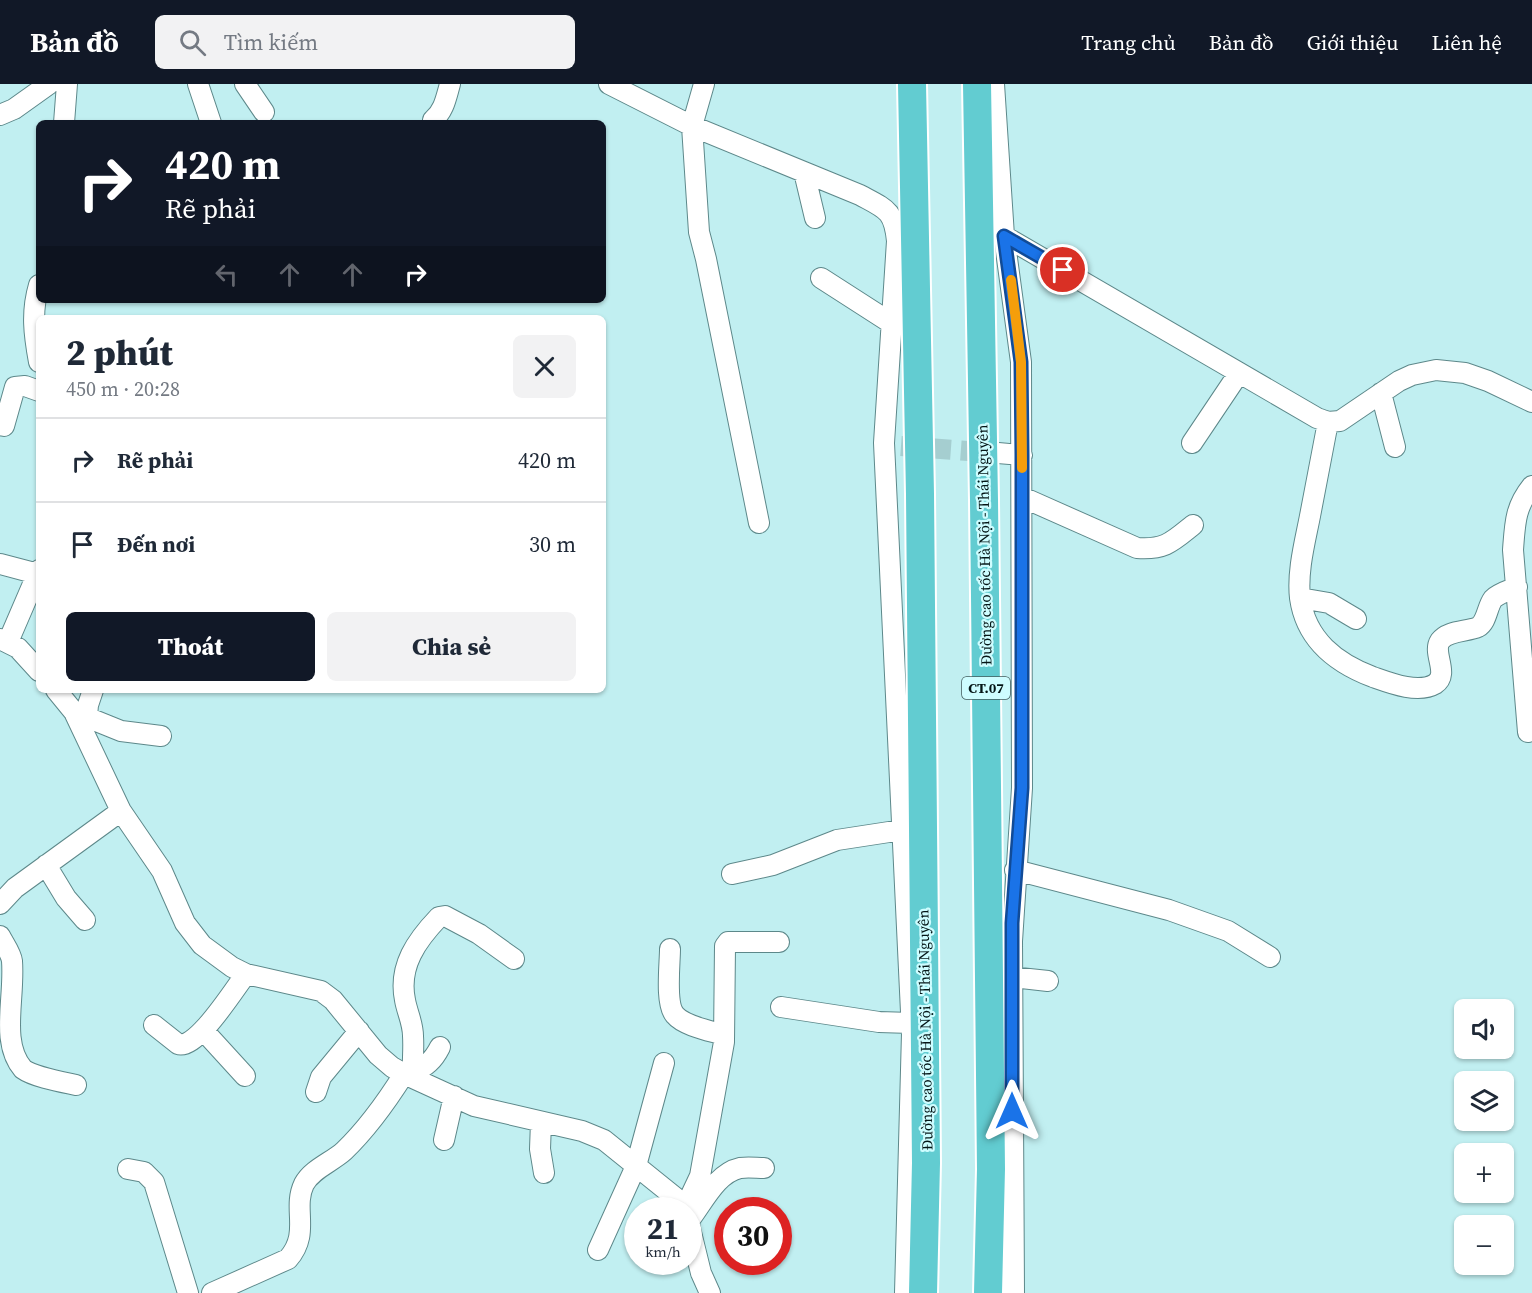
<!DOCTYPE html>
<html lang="vi">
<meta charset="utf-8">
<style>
body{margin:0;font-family:"Source Serif 4",serif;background:#f2f2f3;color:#1f2937;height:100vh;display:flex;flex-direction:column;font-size:22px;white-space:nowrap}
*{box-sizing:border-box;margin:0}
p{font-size:20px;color:#747a83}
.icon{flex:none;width:33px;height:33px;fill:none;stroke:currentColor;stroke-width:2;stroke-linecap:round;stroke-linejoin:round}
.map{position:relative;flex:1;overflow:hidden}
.panel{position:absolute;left:36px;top:231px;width:570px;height:378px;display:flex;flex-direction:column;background:#fff;border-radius:9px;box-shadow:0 2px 4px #0004}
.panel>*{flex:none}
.top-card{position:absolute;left:36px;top:36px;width:570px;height:183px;border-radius:9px;box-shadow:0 2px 4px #0004;background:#111827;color:#fff;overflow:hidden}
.buttons{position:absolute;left:1454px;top:915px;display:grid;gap:12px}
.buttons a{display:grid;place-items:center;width:60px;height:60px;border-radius:9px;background:#fff;box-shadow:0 2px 4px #0004;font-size:30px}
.speed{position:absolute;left:624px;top:1113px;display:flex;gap:12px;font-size:30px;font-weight:700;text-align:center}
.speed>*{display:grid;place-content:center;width:78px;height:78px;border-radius:50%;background:#fff;box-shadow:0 2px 4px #0004;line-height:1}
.speed small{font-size:15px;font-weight:400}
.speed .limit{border:9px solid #d22;background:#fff;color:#111}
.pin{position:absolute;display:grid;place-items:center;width:51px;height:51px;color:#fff;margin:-26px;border:3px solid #fff;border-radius:50%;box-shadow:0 2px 6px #0007}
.me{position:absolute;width:66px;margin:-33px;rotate:0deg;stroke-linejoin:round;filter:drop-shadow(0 0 4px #0008)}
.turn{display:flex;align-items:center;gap:21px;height:126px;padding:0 30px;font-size:27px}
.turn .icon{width:78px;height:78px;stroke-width:2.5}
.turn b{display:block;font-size:42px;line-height:51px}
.lanes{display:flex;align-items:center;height:57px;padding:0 30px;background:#0003;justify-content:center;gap:30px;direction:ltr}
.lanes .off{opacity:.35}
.round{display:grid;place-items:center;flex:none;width:63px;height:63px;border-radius:9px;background:#f2f2f3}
.head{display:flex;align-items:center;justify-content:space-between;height:102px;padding:0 30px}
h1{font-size:36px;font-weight:800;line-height:45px}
.cta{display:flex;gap:12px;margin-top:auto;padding:12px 30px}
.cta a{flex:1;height:69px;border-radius:9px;background:#111827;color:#fff;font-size:24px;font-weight:800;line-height:69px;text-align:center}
.cta a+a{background:#f2f2f3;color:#1f2937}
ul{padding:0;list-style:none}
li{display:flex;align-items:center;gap:18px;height:84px;padding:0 30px;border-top:2px solid #e0e1e3}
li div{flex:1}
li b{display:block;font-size:22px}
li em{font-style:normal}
header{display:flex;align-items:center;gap:36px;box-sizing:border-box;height:84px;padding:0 30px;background:#111827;color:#fff}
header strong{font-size:28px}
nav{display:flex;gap:33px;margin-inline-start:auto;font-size:21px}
.search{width:420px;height:54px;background:#f2f2f3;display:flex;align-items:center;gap:15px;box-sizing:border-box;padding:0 21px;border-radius:9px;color:#747a83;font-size:22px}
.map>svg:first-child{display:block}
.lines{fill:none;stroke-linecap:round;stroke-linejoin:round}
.minor-tunnel{stroke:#a5ced0;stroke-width:20;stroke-dasharray:20 10;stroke-linecap:butt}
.minor-casing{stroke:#5d888a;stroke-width:22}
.highway-casing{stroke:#fff;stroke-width:32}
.minor{stroke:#fff;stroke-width:20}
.highway{stroke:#62ccd1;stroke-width:28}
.route-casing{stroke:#114b97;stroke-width:15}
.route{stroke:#1a73e8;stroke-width:10}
.slow{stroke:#f59e0b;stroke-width:10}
.labels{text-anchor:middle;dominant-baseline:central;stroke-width:4.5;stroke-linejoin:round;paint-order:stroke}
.shield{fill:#cefdff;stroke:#415b5c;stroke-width:1.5}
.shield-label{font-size:14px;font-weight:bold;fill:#041516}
.street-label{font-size:15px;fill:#041516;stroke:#cefdff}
</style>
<header>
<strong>Bản đồ</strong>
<div class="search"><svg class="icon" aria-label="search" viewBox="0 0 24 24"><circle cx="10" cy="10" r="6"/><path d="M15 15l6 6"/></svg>Tìm kiếm</div>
<nav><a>Trang chủ</a><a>Bản đồ</a><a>Giới thiệu</a><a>Liên hệ</a></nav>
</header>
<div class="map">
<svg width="1532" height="1209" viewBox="0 0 1532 1209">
<rect width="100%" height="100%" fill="#c1eff1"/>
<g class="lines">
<path class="minor-tunnel" d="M901,362L996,369"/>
<g class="minor-casing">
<path id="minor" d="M198,0L211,39
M245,0L264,28
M609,0L692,42L860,111C886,125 894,126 897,157L884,359L912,949L905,1209
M704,0L692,42L699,148L706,175L759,439
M994,0L1004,152L1021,278L1022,704L1012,857L1014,1209
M0,31L14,25L49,0
M433,36C444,27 446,14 450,0
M64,39L67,0
M804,88L815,134
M1004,152L1317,334L1328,338L1340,337L1399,297L1412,291L1436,286L1465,289L1488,297L1532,318
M821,194L891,239
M39,201C31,228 34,251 39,278
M1381,309L1395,363
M1328,338C1322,369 1316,401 1310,432C1305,458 1297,487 1300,514C1306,556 1336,579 1373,593C1390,599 1418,610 1435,600C1450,590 1432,569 1440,557C1448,546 1467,548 1478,543C1487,538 1487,523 1493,515C1499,509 1510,506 1517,503
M4,342L15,303L25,302L39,307
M1192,359L1239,289
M998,369L1022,371
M1022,413L1137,464C1165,466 1172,458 1193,441
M0,480L38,490
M1300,514L1329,519L1356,535
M0,555L18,564L39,587
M8,558L39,486
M56,606L74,628L121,727L162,787L185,839L202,861L232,883L246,890L321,907L333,916L378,971L392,983L404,990L474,1022L582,1047L604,1056L676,1114L685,1126
M74,628L121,647L161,652
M87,632L88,621L93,606
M1528,648L1513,466C1515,439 1515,423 1532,402
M46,781L66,814L85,836
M1015,786L1169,826L1228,847L1270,873
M732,790L773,781L837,756L902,746
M0,820L15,804L121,727
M0,852C4,860 11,869 12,877C15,915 0,958 23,985C34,993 62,998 76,1001
M670,865C670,880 665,920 675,931C684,942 711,947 724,951
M1012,893L1048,897
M781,923L879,938L911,939
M154,941L178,960C196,967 235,904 246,890
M203,946L245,992
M413,989C426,982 433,977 440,963
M413,994C412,980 414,966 413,952C413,939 407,928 405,916C398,882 417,856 439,833L445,832L479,850L514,875
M316,1008L321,993L359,947
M541,1038L540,1065L544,1089
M444,1056L454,1012
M128,1085L144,1088L154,1098L188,1209
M684,1126L700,1092L724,958L725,862L728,858H779
M691,1134C704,1117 717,1089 740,1084C748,1083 757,1084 764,1084
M688,1136L701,1189L710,1209
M598,1166L636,1082L664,979
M212,1209L288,1175C311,1149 292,1125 304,1100C312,1085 332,1078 344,1067C367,1045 387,1017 404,990"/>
</g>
<g class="highway-casing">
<path id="highway" d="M912,0L920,410L926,1079L923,1209
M977,0L984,416L991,1085L988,1209"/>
</g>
<use href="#minor" class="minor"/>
<use href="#highway" class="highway"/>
</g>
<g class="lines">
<g class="route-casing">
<path id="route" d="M1012,1027V839L1022,704V371L1021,278L1004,152L1063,186"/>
</g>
<use href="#route" class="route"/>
<path class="slow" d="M1011,196L1021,278L1022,384"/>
</g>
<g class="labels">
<rect class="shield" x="962" y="593" width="48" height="22" rx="4.5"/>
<g class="shield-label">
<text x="986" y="604">CT.07</text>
</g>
<g class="street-label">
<text transform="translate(984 461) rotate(-91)">Đường cao tốc Hà Nội - Thái Nguyên</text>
<text transform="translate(925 946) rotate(-91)">Đường cao tốc Hà Nội - Thái Nguyên</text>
</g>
</g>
</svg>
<div class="buttons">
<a><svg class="icon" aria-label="sound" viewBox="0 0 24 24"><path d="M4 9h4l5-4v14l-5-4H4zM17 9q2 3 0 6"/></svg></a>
<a><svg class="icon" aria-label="layers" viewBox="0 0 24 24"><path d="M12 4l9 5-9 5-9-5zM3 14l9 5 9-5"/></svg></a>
<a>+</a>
<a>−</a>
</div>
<div class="speed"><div>21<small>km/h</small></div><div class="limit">30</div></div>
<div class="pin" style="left:1063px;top:186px;background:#d93025"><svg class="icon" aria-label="arrive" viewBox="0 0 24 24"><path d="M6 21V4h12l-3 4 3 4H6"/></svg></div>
<svg class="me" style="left:1012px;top:1027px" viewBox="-20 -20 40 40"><path d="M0-17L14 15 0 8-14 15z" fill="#1a73e8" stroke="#fff" stroke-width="4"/></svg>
<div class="top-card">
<div class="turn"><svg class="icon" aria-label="right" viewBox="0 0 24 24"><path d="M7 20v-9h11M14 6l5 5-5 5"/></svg><div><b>420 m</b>Rẽ phải</div></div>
<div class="lanes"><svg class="icon off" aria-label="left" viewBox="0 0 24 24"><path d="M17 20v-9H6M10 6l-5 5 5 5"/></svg><svg class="icon off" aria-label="ahead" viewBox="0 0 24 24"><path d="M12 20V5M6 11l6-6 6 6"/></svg><svg class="icon off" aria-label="ahead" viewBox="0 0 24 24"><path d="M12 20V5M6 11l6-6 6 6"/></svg><svg class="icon" aria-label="right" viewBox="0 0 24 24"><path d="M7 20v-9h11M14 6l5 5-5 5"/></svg></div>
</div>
<section class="panel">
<div class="head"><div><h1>2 phút</h1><p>450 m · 20:28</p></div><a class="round"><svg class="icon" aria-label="close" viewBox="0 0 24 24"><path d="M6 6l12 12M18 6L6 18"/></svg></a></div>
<ul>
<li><svg class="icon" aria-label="right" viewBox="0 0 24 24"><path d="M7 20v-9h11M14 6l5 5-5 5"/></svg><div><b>Rẽ phải</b></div><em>420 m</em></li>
<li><svg class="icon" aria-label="arrive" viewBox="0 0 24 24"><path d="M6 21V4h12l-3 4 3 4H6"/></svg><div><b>Đến nơi</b></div><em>30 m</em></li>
</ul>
<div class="cta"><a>Thoát</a><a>Chia sẻ</a></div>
</section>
</div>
